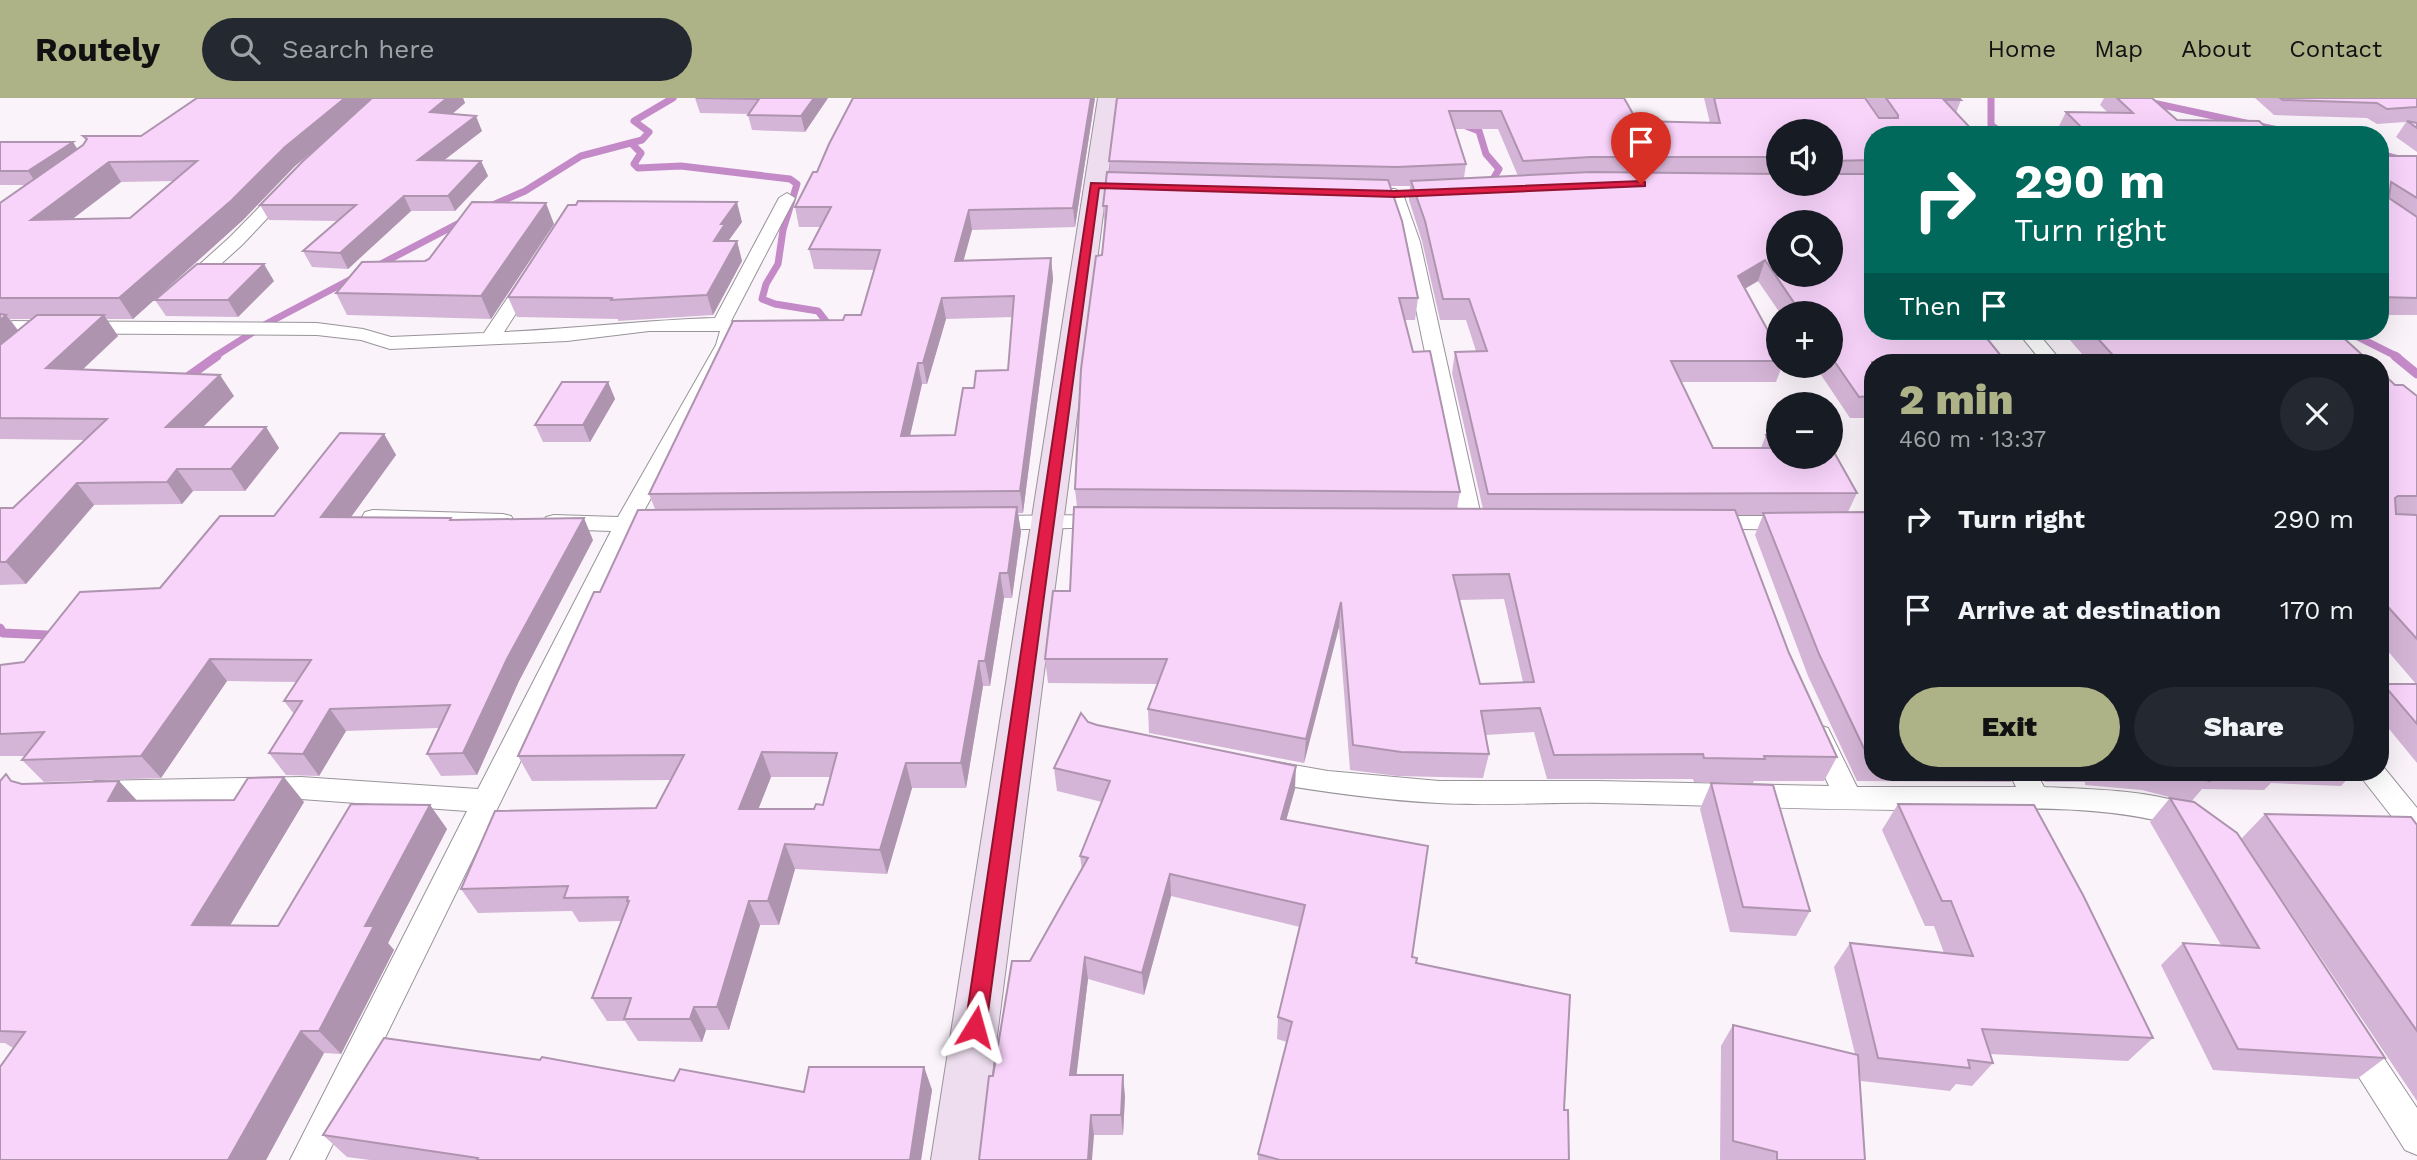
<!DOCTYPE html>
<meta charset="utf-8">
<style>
body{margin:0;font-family:"Work Sans",sans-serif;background:#242831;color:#f1f3f6;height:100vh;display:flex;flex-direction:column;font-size:26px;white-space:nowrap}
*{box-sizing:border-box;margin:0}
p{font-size:23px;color:#9ea1a6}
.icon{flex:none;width:38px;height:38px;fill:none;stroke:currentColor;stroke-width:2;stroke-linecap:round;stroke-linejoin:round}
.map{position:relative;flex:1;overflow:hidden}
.details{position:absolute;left:1864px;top:256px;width:525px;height:427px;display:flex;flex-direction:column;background:#171b24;border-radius:28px;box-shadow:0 7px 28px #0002}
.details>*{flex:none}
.banner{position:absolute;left:1864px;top:28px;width:525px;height:214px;border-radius:28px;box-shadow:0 7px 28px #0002;background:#00695c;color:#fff;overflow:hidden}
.fabs{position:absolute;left:1766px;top:21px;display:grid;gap:14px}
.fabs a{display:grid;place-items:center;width:77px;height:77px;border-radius:50%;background:#171b24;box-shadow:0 7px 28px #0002;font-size:35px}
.pin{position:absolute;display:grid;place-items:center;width:60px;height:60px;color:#fff;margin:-72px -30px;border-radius:50% 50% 50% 0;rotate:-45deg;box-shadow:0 0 7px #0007}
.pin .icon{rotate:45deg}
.me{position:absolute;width:77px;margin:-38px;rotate:8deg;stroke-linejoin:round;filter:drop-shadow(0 0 5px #0008)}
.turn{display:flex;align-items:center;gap:24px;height:147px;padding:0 35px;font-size:32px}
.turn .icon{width:91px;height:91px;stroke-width:2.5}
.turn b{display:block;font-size:49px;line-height:60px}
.then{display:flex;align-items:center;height:66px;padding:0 35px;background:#0003;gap:14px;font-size:26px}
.round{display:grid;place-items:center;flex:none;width:74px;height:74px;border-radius:37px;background:#242831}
.summary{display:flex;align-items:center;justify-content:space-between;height:119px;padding:0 35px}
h1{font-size:42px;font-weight:800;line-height:52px;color:#aeb287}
.cta{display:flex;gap:14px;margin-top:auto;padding:14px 35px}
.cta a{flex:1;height:80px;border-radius:42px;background:#aeb287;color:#111;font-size:28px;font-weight:800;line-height:80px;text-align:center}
.cta a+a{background:#242831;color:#f1f3f6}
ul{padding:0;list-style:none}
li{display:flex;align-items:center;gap:21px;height:91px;padding:0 35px}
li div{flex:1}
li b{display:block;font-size:26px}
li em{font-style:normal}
header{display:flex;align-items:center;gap:42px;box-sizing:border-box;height:98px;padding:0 35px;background:#aeb287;color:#111}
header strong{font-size:33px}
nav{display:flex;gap:38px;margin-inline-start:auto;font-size:24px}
.search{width:490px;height:63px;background:#242831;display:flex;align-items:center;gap:18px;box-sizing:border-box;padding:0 24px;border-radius:38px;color:#9ea1a6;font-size:26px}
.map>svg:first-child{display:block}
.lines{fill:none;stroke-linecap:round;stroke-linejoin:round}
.stream-far1{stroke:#c48ac8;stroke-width:7}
.stream{stroke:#c48ac8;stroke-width:9}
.street-casing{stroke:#999499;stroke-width:2}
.secondary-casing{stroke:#999499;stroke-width:2}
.street{fill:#fff;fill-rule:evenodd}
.secondary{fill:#edddee;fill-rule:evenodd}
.wall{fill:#d5b5d7;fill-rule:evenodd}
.shaded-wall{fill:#ae94af}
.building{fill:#f8d3fa;stroke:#ae94af;stroke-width:2;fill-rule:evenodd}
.route{fill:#e11d48;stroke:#92132f;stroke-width:2}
</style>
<header>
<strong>Routely</strong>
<div class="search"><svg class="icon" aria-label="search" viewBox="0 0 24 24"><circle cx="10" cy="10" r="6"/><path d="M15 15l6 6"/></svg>Search here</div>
<nav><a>Home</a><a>Map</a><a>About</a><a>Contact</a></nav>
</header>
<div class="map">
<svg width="2417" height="1062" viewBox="0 0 2417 1062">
<rect width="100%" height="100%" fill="#faf4fa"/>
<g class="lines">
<path class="stream-far1" d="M1991,0V27L2005,37
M2130,0L2301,37
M1466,28L1479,33L1486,56L1499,71L1489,88
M631,45L641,55L634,66L638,70L681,68L790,81L797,86L783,132L778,166L766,186L762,201L775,206L818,213L832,231
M2380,56L2417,66
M488,109L525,93L581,58L642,42L649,34L634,23L673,0
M377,168L463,123
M2346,233L2398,259
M214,259L266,226L357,178"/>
<path class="stream" d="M2395,258L2417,276
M182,283L217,258
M0,530L3,535L47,537L49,546"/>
<g class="street-casing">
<path id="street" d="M288,84L296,89L294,92L242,147L192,192H180L177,188L180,184L230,139L282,86Z
M1361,90L1395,91L1403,96L1420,144L1483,427L1480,432L1472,434L1464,432L1461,427L1402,144L1388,101L1355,98L1353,95L1355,92Z
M787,95L795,100L731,223L739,231L736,247L640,420L648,422L651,427L648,432L633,434L325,1062H290L467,713L301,701L95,705L85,702L81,694L85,686L95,683L301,679L478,691L611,433L554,431L546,429L543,424L546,419L554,417L618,419L716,247L720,233H649L567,243L390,251L361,242L317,237L0,235V223L317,225L363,231L391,239L484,235L523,177L529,176L538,181L504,234C574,231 644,222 715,220L779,100Z
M2017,233H2036L2062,264H2042Z
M373,412L503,416L511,418L514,423L511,428L503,430L365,424L362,419L365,414Z
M1105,417L1113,419L1116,424L1113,429L988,432L980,430L977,425L980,420L988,418Z
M1709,418H1791L1799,420L1802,425L1799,430L1791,432L1701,430L1698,425L1701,420Z
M1819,627L1828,630L1857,689H2016L2009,674H2036L2044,689C2077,691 2190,691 2205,721L2201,729L2191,732C2098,701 1995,713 1898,712C1799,711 1700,707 1602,705C1547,704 1492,708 1438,705C1380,702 1322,694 1265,684L1255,681L1251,673L1255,665L1265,662L1328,673L1439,683H1598L1829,688L1806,637L1810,630Z
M2381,666L2417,710V741L2407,738L2357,674H2380Z
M2354,928L2365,932L2417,1010V1057L2405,1052L2343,954L2338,943L2343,932Z"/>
</g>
<g class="secondary-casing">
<path id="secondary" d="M1098,0H1118L981,1062H931Z"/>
</g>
<use href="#street" class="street"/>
<use href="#secondary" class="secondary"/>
</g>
<path class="wall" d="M197,0H463L465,5L452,16L482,33L444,62L481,63L488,78L455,113H411L348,171L312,169L303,153L338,123L269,122L260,107L321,47L295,68L243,122L133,221H106L118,238L83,271L234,298L203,329H266L279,350L245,393H193L182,406L94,407L26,486L0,487V410H13L85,342L0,341V105L27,87H0V44H73L77,51L83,47L86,43L83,38H141ZM174,83L130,120L72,121L121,84ZM10,221H31L18,232Z
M695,0H828L805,34L752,32L748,17L749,16L700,15Z
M1095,0L1075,129L972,132L963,162L1051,160L1053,181L1023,415H1018L1021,434L1012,500H1004L990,588H983L966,690H912L887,776L795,771L779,827H760L729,932H706L702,944L638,943L625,923H607L592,900L622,823L579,824L572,813L478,815L461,791L656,710L671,682L532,683L518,658L600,494L655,411L649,396L843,222L861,217L874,172L814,171L809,151L821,129H799L795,109L817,74ZM1013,219L1008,272L974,290L955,337L910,338L922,286H927L946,221ZM771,679H830L823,707L814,711H758Z
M1117,0H1624L1637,23L1710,25L1704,0H1865L1879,20H1880L1866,0H1959L1961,2L1956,15L1872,37V329L1867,320H1850L1815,268H1830V215H1780L1758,183L1744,191L1778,251V268H1782L1776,284H1681L1713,350H1761L1766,337L1857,395L1848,414L1872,424V674H2018L2011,684L1857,683L1808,578L1755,437L1763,417H1737L1789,555L1837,659L1824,683H1754L1753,685L1694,684L1693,681H1547L1534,634L1486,637L1489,656L1483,680L1397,678L1350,672L1339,529L1304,665L1149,635L1148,611L1157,586L1048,585L1045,561L1070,493L1077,409L1075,391L1105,129L1103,108L1110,74L1109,63ZM1455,31H1498L1518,78L1464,80L1466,66ZM1778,33H1830V86H1778ZM1390,88H1410L1409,102L1422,143L1440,222H1466L1476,253L1455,254L1452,275L1483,411H1457L1460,394L1413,254L1405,222H1415L1418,200ZM1504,501L1523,584L1480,586L1459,502Z
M2104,0H2152L2177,22L2275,37H2065L2058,30L2066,14L2108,15L2100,7Z
M2255,0H2417V24H2412L2417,25V54L2396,39L2406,24L2377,26L2367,20L2274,17Z
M2380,58H2417V217H2380Z
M742,124L729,142L730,143H737L742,163L713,217L618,223V221L517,219L508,199Z
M554,126L491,221L347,217L336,195L425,163Z
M274,183L238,219L166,218L155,202Z
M2062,233H2336L2370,264H2089Z
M2380,273L2395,287L2417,298V665L2380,620V589L2383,586H2416L2380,544Z
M608,284L615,301L590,344H543L535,327Z
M384,336L396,357L351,419L452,422L593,442L519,583L477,677L441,678L427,656L439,630L346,633L319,678L286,677L269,655L294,616L284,603L297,584L227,583L161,680L44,684L22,662L26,658H0V567L24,564L160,490L274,418Z
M1088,624L1295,691L1286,722L1412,859L1416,865L1564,1012L1569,1062H1258V1056L1287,944L1277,941L1278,919L1300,829L1171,798L1144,897L1088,881L1076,977L1125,998L1123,1037H1094L993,978L1030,863L1082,772L1080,758L1102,704L1057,693L1054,670Z
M2038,674H2354L2341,688L2271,685L2264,692L2202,691L2191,704L2385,960L2357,981L2213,972L2161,867L2183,845L2221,847L2150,724L2170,700L2177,701L2142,692L2085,687V684H2045Z
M0,683L15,684L22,686L119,683L137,703L304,704L230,827L278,828L430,707L447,731L388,845L394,852L341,956L324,955L266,1062H0L13,950L5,945H0Z
M1711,685L1810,813L1796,838L1730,834L1700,711Z
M1898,706L2153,940L2128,963L1990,956L1993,965L1972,988L1956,986L1950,993L1861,983L1859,973L1865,1062H1720L1721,948L1733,927L1855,956L1834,869L1850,845L1944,855L1934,828H1925L1882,732Z
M2265,716L2417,727V1003L2241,741Z
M924,969L932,992L921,1062H370L347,1059L323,1037L674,983L804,994Z"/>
<path class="shaded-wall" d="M345,0H376L295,68L243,122L133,221L119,200L285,49Z
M447,0H463L465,5L437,29L430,14Z
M814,0H828L805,34L801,18Z
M1091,0H1095L1075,129L1073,110Z
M476,18L482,33L425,77L418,62Z
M73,44L81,57L37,86L28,73Z
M481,63L488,78L455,113L448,98Z
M109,64L121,84L45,142L31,122Z
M404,98L411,113L348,171L340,155Z
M737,104L742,124L729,142L731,146L714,143L721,126Z
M546,105L554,126L491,221L481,198Z
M969,112L972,132L958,183L955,163Z
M737,143L742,163L713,217L707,197Z
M1051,160L1053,181L1023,415L1020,393Z
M1765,162L1758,183L1731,199L1738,178Z
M264,166L274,183L238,219L228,202Z
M942,200L946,221L927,286L923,265Z
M6,217L22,238L0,256V222Z
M104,217L118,238L62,291L46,270Z
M918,265L922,286L905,359L901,338Z
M220,277L234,298L181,351L166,329Z
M608,284L615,301L590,344L583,327Z
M266,329L279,350L245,393L231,371Z
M384,336L396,357L335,441L321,419Z
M177,371L193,393L182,406L167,384Z
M77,385L94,407L26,486L6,464Z
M1017,409L1021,434L1012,500L1008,475Z
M584,420L593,442L519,583L477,677L463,655L507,561Z
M1000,475L1004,500L990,588L985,563Z
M1341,504L1339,529L1304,665L1306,641Z
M210,561L227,583L161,680L141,658Z
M979,563L983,588L966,690L961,665Z
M330,611L346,633L319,678L303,656Z
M762,654L771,679L749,735L739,711Z
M906,665L912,690L887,776L880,752Z
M1296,668L1295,691L1280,744L1281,721Z
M284,679L304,704L216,851L192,827Z
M119,683L142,708L108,703Z
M430,707L447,731L388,845L394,852L341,956L319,933L365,828Z
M785,746L795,771L779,827L768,803Z
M1170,776L1171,798L1144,897L1142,875Z
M749,803L760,827L729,932L717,909Z
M1085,859L1088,881L1074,998L1070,977Z
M694,909L706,932L702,944L690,921Z
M301,933L324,955L266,1062H228Z
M924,969L932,992L921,1062H910Z
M1123,977L1125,998L1123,1037L1121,1017Z
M1091,1017L1094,1037L1092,1062H1088Z"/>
<path class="building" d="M197,0H345L285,49L232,102L119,200H0V105L83,47L87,41L83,38H141ZM197,63L130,120L31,122L109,64Z
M372,0H447L430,14L476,18L418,62L481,63L448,98H404L340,155L303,153L356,107H260L303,63Z
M696,0H814L801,18L748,17L759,1Z
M853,0H1091L1073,110L969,112L955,163L1051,160L1020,393L649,396L733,223L843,222L845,217H861L880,152L809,151L831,109H795L813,74H817L829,46ZM1014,198L1008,272L976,273L974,290H963L955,337L901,338L918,265H923L942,200Z
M1117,0H1624L1637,23L1720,25L1714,0H1865L1879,20H1898V17L1886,0H1959L1961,2H1944L1977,37H1872V62L1830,63V33H1778V59H1590L1523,63L1501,13H1449L1466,66L1397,69L1109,63Z
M2117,0H2152L2177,22L2259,23L2275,37H2089L2066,14L2133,15Z
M2280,0H2417V9L2387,11L2377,5L2283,2Z
M2407,23L2417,25V30Z
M0,44H73L28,73H0Z
M2380,58H2417V100L2391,84L2389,100L2417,119V200L2380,199Z
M1107,74L1388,82L1402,123L1418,200H1399L1413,254L1430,253L1460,394L1075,391L1081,271L1096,158L1102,157L1107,108H1103Z
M1590,74L1778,76V86H1830V76H1872V233H1981L2006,264H1872V298L1859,299L1830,257V215H1801L1765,162L1738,178L1778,251V263H1671L1713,350H1772L1766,337H1778V359H1830V347L1857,395L1488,396L1455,254L1487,253L1469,201H1443L1425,123L1411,83ZM1778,124H1830V177H1778Z
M578,103L737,104L721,126H725L714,143H737L707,197L611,202L612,200L508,199L568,107H576Z
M472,104L546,105L481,198L336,195L362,164L425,163L429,161Z
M197,166H264L228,202H155Z
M0,216L6,217L0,222Z
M37,217H104L46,270L220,277L166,329H266L231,371H177L167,384L77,385L6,464H0V410H13L107,321L0,320V247Z
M2091,233H2336L2370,264H2119Z
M2380,273L2395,287H2403L2417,298V398H2398L2395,400L2396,416L2417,417V541L2380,500Z
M562,284H608L583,327H535Z
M340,335L384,336L321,419L451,420L450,422L584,420L507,561L463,655L427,656L450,607L330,611L303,656L269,655L302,603H284L311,562L210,561L141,658L22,662L44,634L0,636V567L24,564L80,494L160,490L220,418H274Z
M1017,409L1008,475H1000L985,563H979L961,665H906L880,752L785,746L768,803H749L717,909H694L690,921H624L631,900H592L629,803H627L628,799L564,800L568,788L461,791L495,713L656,710L684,657L518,658L594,494H600L638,412ZM762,654L837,655L823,707L816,706L814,711H739Z
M1074,409L1735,412L1789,555L1837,659L1764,658L1765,661L1704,660L1703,656L1554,657L1540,610L1481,613L1489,656L1401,654L1353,647L1341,504L1306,641L1148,611L1167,561H1045L1053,493H1070ZM1509,476L1534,584L1480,586L1453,477Z
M1867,414L1872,424V661H1869L1819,556L1763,415Z
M2383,586H2417V626Z
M1081,615L1088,624L1097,627L1296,668L1281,721L1428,748L1412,859L1417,860L1416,865L1570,897L1564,1012H1568L1569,1062H1280L1258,1056L1292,924L1278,919L1305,807L1170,776L1142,875L1085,859L1070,977H1123L1121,1017H1091L1088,1062H979L989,978H993L1012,863H1030L1088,760L1080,758L1110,683L1054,670Z
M2173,674H2203L2209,683Z
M6,676L11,683L22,686L119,683L108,703L234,702L248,680L284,679L192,827L278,828L351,706L430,707L365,828H374L319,933H301L228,1062H0V969L25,934L0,933V683Z
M1711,685L1773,687L1810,813L1743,809Z
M2170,700L2194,704L2237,735L2385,960L2238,951L2183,845L2259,850Z
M1898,706L2034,707L2083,797L2153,940L1982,931L1993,965L1968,962L1970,970L1878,960L1850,845L1973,858L1951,803H1942Z
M2265,716L2411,719L2417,727V933Z
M1733,927L1858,957L1865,1062H1777V1054L1733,1043Z
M384,940L540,962L542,959L674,983L680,971L804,994L809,969H924L910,1062H477L478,1060L323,1037Z"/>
<path class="route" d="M1641,83L1645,84V88L1395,99L1099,90L986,929L983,936L975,939L968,936L965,929L1091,85L1395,93Z"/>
</svg>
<div class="fabs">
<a><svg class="icon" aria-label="sound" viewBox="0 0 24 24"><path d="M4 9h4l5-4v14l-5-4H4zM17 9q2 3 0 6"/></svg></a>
<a><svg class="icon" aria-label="search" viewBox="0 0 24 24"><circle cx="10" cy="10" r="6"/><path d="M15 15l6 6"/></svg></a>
<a>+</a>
<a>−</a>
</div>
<div class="pin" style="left:1641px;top:86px;background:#d93025"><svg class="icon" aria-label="arrive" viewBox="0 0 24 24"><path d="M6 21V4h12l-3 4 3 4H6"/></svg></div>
<svg class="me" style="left:975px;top:929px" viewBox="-20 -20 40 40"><path d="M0-17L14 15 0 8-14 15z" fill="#e11d48" stroke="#fff" stroke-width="4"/></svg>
<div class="banner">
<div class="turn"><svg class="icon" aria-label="right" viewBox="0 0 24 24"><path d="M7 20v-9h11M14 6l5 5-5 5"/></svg><div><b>290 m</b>Turn right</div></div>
<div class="then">Then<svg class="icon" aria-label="arrive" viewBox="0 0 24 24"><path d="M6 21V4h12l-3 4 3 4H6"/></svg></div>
</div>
<section class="details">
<div class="summary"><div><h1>2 min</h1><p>460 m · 13:37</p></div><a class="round"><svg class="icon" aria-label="close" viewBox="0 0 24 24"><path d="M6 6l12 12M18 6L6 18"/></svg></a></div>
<ul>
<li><svg class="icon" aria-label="right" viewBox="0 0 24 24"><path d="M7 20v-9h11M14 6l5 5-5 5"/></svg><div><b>Turn right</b></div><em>290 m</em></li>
<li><svg class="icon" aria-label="arrive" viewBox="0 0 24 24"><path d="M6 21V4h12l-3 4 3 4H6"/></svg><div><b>Arrive at destination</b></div><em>170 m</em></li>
</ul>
<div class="cta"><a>Exit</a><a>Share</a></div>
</section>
</div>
